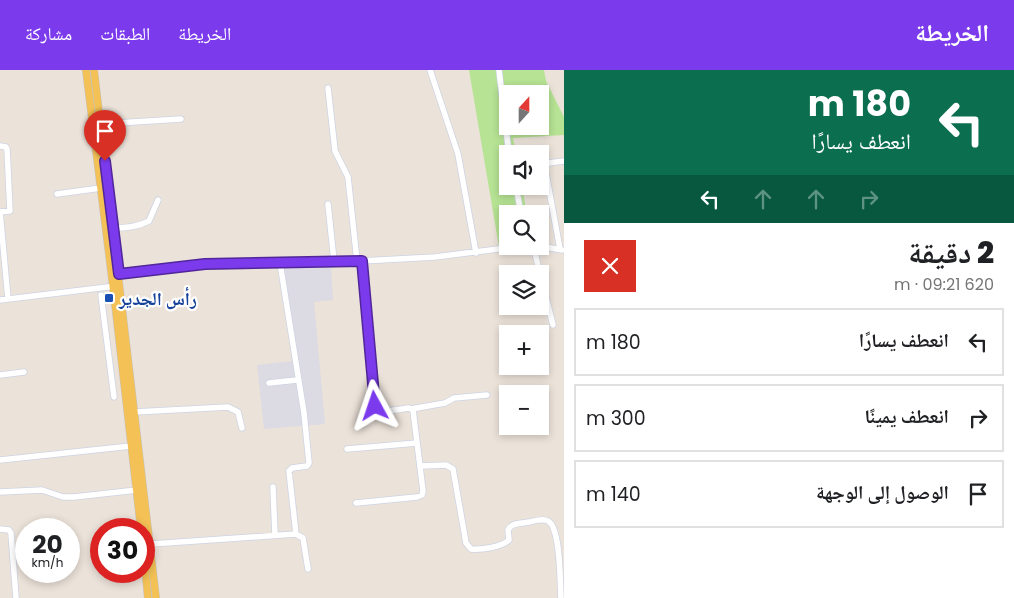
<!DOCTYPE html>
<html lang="ar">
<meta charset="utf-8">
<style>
body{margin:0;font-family:Poppins,"Noto Naskh Arabic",sans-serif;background:#f6f6f6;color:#202124;direction:rtl;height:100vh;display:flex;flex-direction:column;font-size:19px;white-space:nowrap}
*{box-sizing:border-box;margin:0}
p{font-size:16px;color:#757577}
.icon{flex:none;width:28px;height:28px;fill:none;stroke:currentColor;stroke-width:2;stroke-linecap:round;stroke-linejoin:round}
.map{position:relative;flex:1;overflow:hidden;direction:ltr}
.drawer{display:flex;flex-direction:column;background:#fff;width:450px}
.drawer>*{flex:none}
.guide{background:#0b6e4f;color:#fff;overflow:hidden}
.needle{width:32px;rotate:21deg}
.buttons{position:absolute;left:499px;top:15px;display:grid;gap:10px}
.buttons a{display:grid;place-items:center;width:50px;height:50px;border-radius:0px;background:#fff;box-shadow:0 2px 8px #0003;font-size:25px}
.speed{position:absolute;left:15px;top:448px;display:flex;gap:10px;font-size:25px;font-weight:700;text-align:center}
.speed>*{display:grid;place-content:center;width:65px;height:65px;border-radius:50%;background:#fff;box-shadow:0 2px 8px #0003;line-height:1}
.speed small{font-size:12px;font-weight:400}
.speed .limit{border:8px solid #d22;background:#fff;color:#111}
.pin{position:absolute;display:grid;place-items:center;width:42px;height:42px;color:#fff;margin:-51px -21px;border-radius:50% 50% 50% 0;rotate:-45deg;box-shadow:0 0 5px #0007}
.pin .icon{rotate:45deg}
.me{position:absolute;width:55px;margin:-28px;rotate:355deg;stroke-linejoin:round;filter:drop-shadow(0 0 4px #0008)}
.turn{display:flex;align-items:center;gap:18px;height:105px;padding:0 20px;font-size:22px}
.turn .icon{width:65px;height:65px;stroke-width:2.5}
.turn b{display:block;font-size:35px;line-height:42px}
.lanes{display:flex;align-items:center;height:48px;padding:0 20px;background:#0003;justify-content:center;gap:25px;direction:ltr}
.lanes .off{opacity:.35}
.round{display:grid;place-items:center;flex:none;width:52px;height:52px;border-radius:0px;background:#f6f6f6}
.summary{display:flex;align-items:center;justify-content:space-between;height:85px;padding:0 20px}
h1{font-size:30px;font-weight:800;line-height:38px}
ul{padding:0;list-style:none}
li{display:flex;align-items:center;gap:15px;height:68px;margin:0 10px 8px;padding:0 10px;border:2px solid #e0e0e0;border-radius:0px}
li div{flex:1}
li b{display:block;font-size:19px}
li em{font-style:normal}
header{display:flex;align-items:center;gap:30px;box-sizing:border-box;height:70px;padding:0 25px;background:#7c3aed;color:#fff}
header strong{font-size:24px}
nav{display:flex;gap:28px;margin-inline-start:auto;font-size:18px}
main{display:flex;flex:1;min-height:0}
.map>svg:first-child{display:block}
.industrial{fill:#dcdae3}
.green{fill:#b6e394;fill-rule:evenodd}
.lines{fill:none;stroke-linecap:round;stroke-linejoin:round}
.minor-casing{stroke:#ced4e2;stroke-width:7}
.major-casing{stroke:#c3c3c3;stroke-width:8}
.minor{stroke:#fff;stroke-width:5.5}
.major{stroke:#f3c156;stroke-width:7}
.route-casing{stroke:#51269a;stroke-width:12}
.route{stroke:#7c3aed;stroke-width:9}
.transit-dot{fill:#1a4fb4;stroke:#fff;stroke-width:2}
.labels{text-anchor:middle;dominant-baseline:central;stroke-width:4.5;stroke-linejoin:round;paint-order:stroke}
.transit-label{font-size:18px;font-weight:bold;fill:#164399;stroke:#fff;text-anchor:start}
</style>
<header>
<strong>الخريطة</strong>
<nav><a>الخريطة</a><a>الطبقات</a><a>مشاركة</a></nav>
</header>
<main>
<section class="drawer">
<div class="guide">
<div class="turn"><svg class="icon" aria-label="left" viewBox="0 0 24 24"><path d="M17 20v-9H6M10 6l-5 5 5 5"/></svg><div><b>180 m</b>انعطف يسارًا</div></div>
<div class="lanes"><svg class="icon" aria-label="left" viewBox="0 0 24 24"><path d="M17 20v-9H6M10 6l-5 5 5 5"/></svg><svg class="icon off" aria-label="ahead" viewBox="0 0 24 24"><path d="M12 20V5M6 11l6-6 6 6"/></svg><svg class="icon off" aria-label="ahead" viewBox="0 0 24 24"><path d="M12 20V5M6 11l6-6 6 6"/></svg><svg class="icon off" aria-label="right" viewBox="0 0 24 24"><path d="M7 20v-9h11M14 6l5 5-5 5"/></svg></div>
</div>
<div class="summary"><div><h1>2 دقيقة</h1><p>620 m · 09:21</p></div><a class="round" style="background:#d93025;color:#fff"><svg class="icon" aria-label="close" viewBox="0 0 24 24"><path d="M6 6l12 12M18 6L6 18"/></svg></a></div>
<ul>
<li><svg class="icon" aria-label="left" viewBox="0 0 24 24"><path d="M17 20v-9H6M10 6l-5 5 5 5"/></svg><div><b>انعطف يسارًا</b></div><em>180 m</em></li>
<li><svg class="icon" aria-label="right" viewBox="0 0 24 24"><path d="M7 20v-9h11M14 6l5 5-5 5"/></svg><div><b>انعطف يمينًا</b></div><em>300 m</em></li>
<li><svg class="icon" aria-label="arrive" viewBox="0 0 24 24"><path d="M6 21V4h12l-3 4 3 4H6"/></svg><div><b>الوصول إلى الوجهة</b></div><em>140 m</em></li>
</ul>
</section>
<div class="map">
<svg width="564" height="528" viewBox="0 0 564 528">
<rect width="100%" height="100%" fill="#ebe2d9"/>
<path class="industrial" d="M331,195L333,230L314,232L325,354L264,359L257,295L292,291L279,196Z"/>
<path class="green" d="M469,0H544L546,11L564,47V65L513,68L516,84H508V116H522L527,144H508L507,175L499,177ZM508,24H540V56H508Z"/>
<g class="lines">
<g class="minor-casing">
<path id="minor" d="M430,0L458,84L476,183
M499,0L509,84
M328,18L335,81L348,107L357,191
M101,54L181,49
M0,76L6,77L7,79L10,141L0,142
M516,116L521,144
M57,124L101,118
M328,134L334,191
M0,142L8,229
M113,158C126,158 138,157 149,151L158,130
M535,176V183L540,204
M540,176L562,180
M560,179L545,98L548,93L564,91
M280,193L304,343L309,393L307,396L292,398L289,401L296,464
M115,204L193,195L361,191L435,187L521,176
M540,204L553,255
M101,225L114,327
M0,230L116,216
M0,305L24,302
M269,313L297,310
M411,339L445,333L454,328L487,325
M134,342L228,337L238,342L242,358
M347,379L417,373
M0,390L131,376
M421,396L446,395L453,399L466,473L471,479C481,480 502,477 509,470L508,460C512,452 521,454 529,452C534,451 543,448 548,451C561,458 560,513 561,528
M273,417L275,465
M0,422L42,420L63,427H74L137,420
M356,433L417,427L422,425L423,421L413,340L409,338C399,339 382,344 375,336L361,191
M0,459L9,460L11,463L16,528
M151,474L296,464L303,468L308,499"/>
</g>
<g class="major-casing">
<path id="major" d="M86,0L113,216L141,459
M94,0L156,528
M144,486L148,528"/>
</g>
<use href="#minor" class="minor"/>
<use href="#major" class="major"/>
</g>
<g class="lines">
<g class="route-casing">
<path id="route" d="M105,91L119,204L205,194L362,191L375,336"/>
</g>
<use href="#route" class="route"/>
</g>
<rect class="transit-dot" x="104" y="223" width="10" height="10" rx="2.5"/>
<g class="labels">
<g class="transit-label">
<text x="119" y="228">رأس الجدير</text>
</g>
</g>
</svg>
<div class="buttons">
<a><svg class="needle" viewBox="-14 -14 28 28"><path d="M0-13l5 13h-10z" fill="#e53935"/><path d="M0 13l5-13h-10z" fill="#757577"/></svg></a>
<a><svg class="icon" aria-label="sound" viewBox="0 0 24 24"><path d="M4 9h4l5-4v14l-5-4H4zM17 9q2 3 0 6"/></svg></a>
<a><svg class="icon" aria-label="search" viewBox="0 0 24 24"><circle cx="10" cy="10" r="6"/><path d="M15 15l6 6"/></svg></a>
<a><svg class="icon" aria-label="layers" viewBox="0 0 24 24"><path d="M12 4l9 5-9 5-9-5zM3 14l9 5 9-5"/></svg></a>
<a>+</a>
<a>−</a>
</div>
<div class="speed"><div>20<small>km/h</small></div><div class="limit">30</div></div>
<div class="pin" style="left:105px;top:91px;background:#d93025"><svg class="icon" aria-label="arrive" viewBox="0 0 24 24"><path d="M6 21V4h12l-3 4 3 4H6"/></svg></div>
<svg class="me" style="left:375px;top:336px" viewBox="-20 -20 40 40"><path d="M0-17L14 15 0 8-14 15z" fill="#7c3aed" stroke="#fff" stroke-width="4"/></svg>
</div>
</main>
